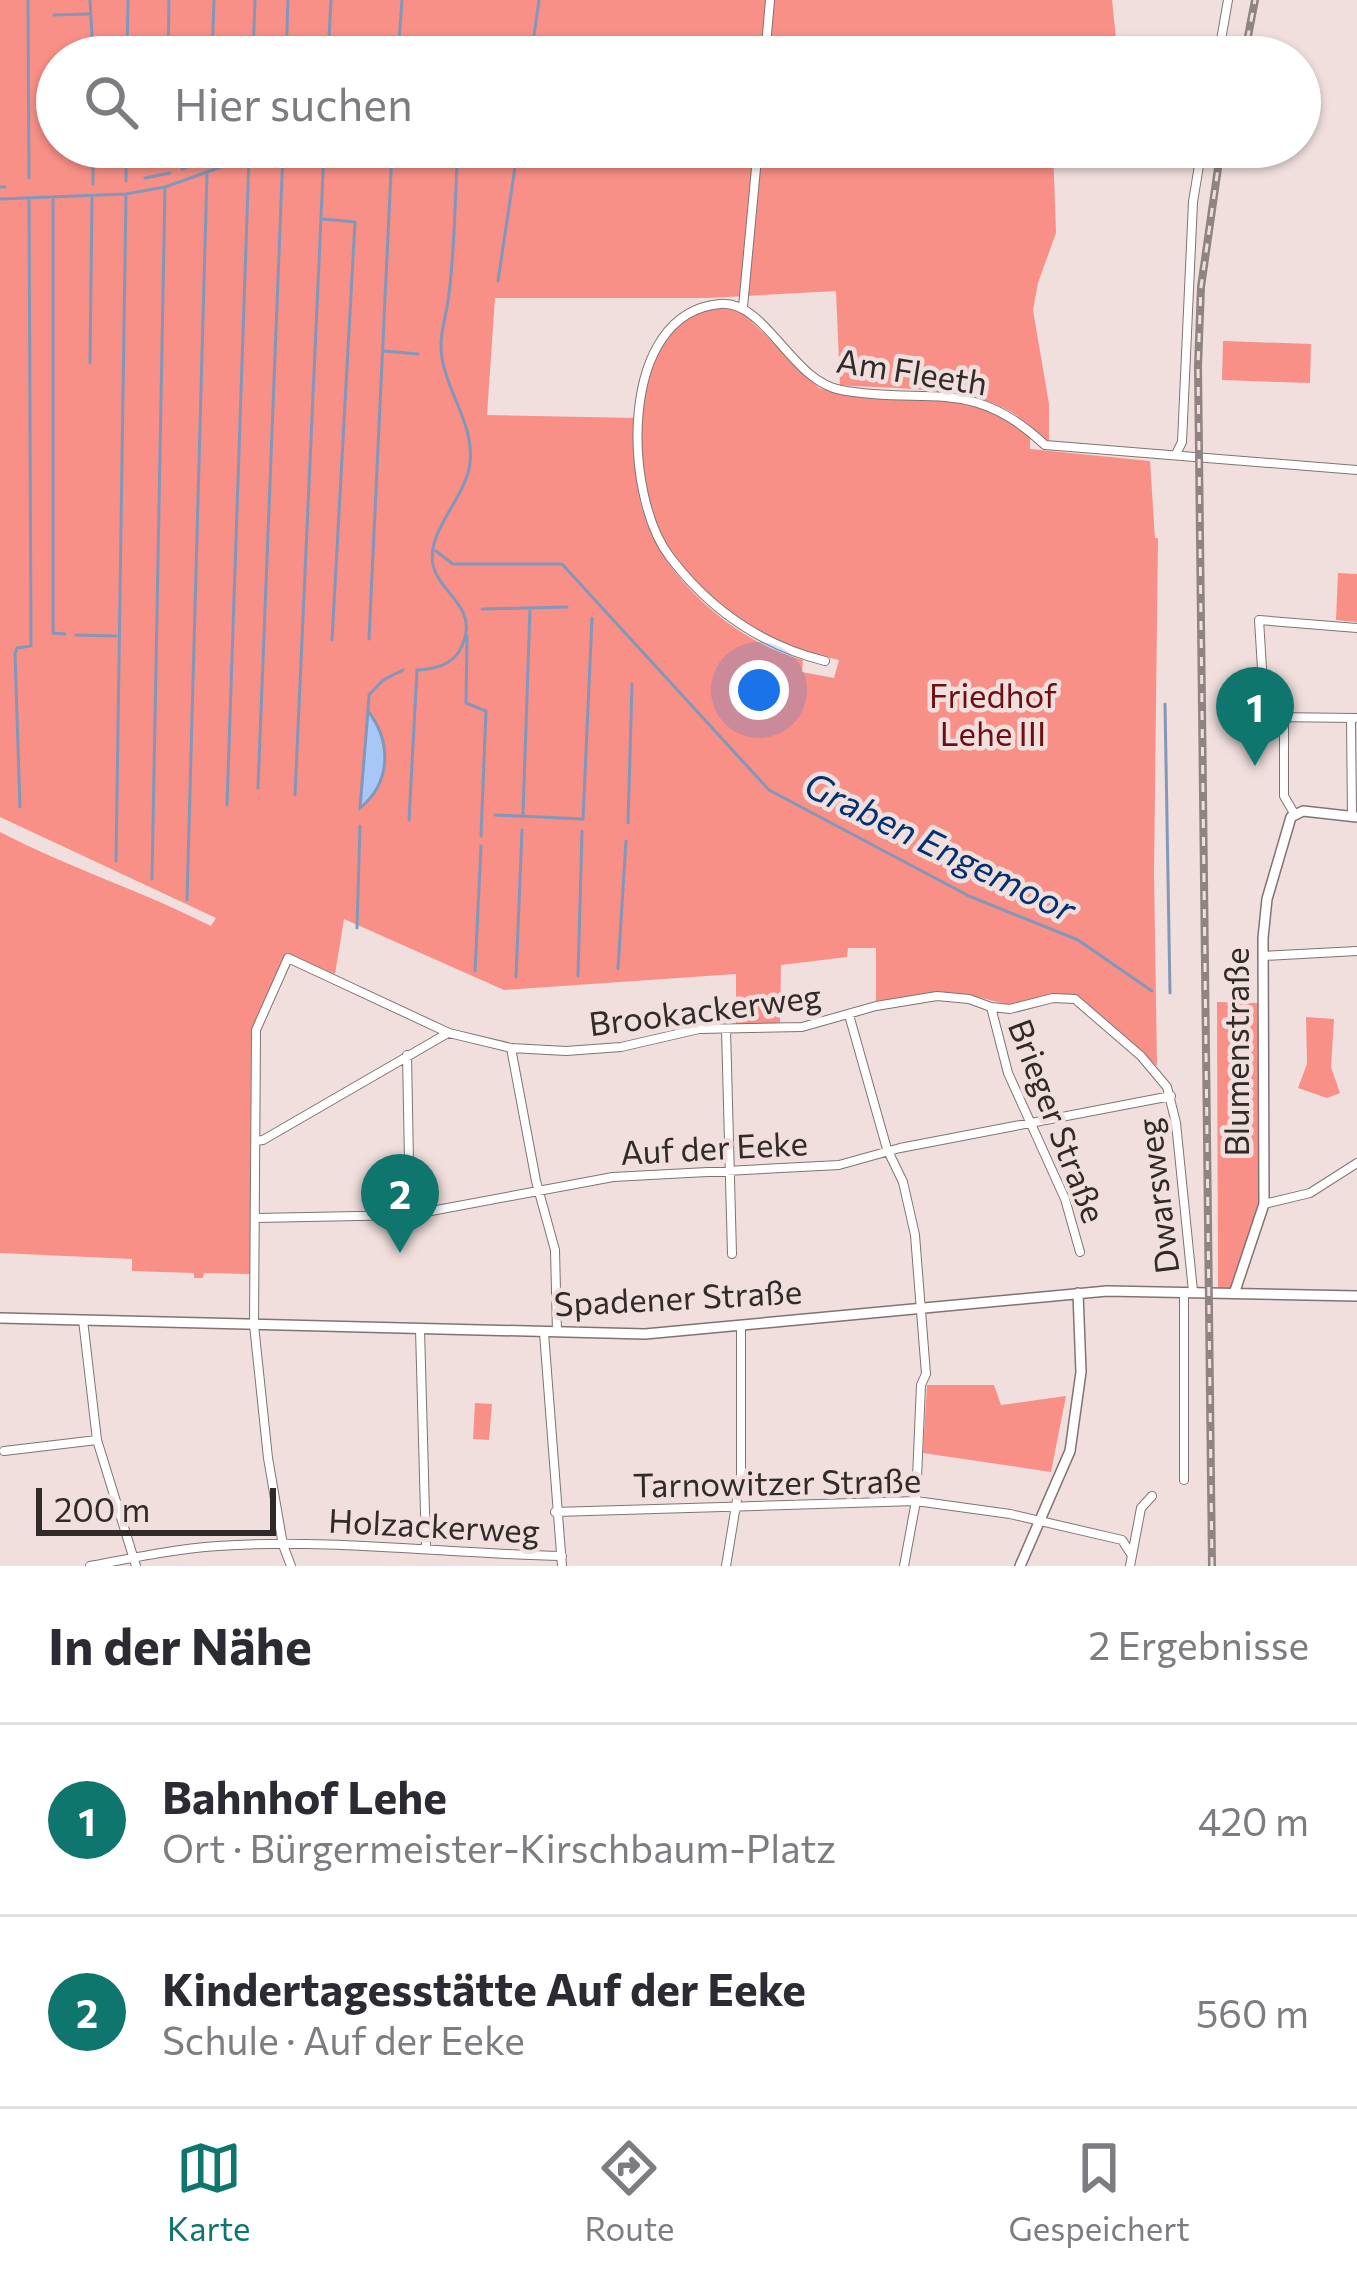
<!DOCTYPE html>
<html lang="de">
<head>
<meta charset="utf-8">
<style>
	body { margin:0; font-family:Commissioner,sans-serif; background:#f7f7f7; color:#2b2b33 }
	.scale { position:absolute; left:36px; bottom:30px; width:240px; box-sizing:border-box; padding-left:12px; border:6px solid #302a29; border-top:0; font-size:33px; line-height:42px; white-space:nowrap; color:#302a29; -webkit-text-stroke:9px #f0dfdd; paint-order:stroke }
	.you { position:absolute; left:759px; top:690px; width:42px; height:42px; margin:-30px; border:9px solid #fff; border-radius:50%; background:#1a73e8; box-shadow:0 0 0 18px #1a73e833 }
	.badge { display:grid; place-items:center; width:78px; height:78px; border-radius:50%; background:#0f766e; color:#fff; font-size:39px; font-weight:700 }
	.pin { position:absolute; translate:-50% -99px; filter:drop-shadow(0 3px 6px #0008) }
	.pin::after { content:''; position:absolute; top:63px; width:42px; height:36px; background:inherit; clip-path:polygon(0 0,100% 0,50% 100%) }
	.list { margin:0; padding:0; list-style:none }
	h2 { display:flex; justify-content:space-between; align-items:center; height:156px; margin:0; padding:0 48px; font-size:51px }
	h2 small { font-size:39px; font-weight:400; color:#7c7c81 }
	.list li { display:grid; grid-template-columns:78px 1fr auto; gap:36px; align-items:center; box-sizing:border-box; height:192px; padding:0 48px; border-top:3px solid #e1e1e2 }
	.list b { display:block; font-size:45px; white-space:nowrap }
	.list p { margin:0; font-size:39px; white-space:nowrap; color:#7c7c81 }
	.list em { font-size:39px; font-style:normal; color:#7c7c81 }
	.icon { flex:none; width:66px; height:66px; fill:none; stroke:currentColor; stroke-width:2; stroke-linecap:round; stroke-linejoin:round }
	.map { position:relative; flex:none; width:1357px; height:1566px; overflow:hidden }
	.search { position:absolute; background:#fff; box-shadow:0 3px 9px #0004; left:36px; right:36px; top:36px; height:132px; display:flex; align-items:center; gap:30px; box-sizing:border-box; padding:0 42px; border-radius:66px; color:#7c7c81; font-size:45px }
	.sheet { height:540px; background:#fff }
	nav { display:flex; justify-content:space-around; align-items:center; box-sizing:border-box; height:168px; border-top:3px solid #e1e1e2; background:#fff; font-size:33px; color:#7c7c81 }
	nav a { display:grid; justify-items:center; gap:6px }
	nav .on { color:#0f766e }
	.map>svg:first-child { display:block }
	.green { fill:#f89087 }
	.water { fill:#a7c7f7; stroke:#8398b9; stroke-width:3 }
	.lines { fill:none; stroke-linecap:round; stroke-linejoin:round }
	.stream { stroke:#8398b9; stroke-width:3 }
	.minor-casing { stroke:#827372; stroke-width:10 }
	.tertiary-casing { stroke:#827372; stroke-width:12 }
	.minor { stroke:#fff; stroke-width:8 }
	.tertiary { stroke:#fff; stroke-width:9 }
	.rail-casing { stroke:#8f8482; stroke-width:8 }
	.rail { stroke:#f0dfdd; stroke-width:3; stroke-dasharray:9; stroke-linecap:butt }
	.labels { text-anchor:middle; stroke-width:9; stroke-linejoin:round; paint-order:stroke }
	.street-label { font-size:33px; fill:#302a29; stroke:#f0dfdd }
	.park-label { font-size:33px; fill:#6c0e12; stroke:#f0dfdd }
	.water-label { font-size:36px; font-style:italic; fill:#003174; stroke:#f0dfdd }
</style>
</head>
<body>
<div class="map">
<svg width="1357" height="1566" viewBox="0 0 1357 1566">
	<rect width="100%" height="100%" fill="#f0dfdd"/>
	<path class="green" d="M0 0H1112L1118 57H57V147H1053L1056 233 1038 283 1033 310 1049 404V442C1037 432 1025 420 1011 412 968 386 889 389 840 385L836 291 709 298H495L487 415 637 418C635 450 634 481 643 512 664 580 736 642 803 660L802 672 834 678 839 660C804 652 766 642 736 620 707 599 662 548 651 514 629 449 638 284 742 312L819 388 844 395 937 398 982 406 1001 413 1030 437V449L1150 461 1155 538H1158L1154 874 1157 1066 1086 1004 1064 994 1010 1005 969 995 937 992 876 1001V948H848L847 957 781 965 780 1023 736 1026V974L504 990 344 919 335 974 286 954 251 1031 250 1274 204 1273 203 1278H194V1273L132 1271V1259L0 1253V832C69 868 142 891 211 926L216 918 0 817Z
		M1223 341 1311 344 1310 383 1222 380Z
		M1338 573 1357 574V622L1336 620Z
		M1217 1002 1258 1003 1262 1203 1233 1291H1218Z
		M1306 1017 1334 1019 1331 1067 1340 1093 1327 1098 1298 1088 1307 1064Z
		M927 1385H994L1001 1405 1066 1396 1051 1472 923 1453Z
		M475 1403 492 1404 489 1440 473 1439Z"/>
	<path class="water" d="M368 711C392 742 391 783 360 808Z"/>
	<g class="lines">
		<path class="stream" d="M28 0 29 178
			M90 0 93 57
			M539 0 531 57H553
			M54 15 88 14
			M127 57 128 0
			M168 57 169 0
			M212 57 214 0
			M253 57 255 0
			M286 57 288 0
			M328 57 331 0
			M398 57 402 0
			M126 147V181
			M209 147 208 158 219 155
			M228 152 246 147
			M166 165V147
			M182 169 208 158
			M145 178 170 173
			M93 184V147
			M0 187H5
			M0 199 126 194 165 187 249 157 283 152 444 148
			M53 200V633L65 634
			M323 219 355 222 332 640
			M498 281 518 147
			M384 351 418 354
			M90 363 92 198
			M436 551 453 564H562L769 790 969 896 1078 940 1152 991
			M482 609 567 607
			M76 635 116 636
			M467 636 466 703 486 711 481 836
			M369 639 392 150
			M1165 704 1170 993
			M368 710 369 695 383 680 403 670
			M258 788 283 152
			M295 795 324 151
			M227 805 249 157
			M20 807 15 654 17 648 31 646 29 199
			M523 814 530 608
			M495 815 583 819 592 618
			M409 820 417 670C441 669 459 662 465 637 474 605 439 592 433 565 426 531 466 498 470 463 474 424 448 395 442 358 438 336 447 315 449 294 455 245 455 196 458 147
			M628 823 632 684
			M116 861 126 194
			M152 879 165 187
			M187 900 207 172
			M357 928 360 826
			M618 969 626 841
			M475 971 481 846
			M578 976 582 831
			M516 977 522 830"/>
		<g class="minor-casing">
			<path id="minor" d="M765 57 770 0
				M1218 57 1228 0
				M743 307 758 147
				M1176 454 1182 442 1193 202 1202 147
				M1357 628 1259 620 1265 717 1357 718
				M825 661C761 645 710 610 670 557 623 496 617 313 720 304 766 300 791 381 841 390 927 406 971 375 1045 445L1357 470
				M1284 718V796L1295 815
				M1351 719 1352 816
				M1263 956 1357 951
				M991 1007 1008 1073 1065 1199 1080 1252
				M849 1015 887 1149 903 1182 915 1235 926 1374 921 1385 916 1501 904 1566
				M726 1029 732 1254
				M511 1048 536 1181 555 1250 557 1332
				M407 1055 410 1215
				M256 1141 263 1140 448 1033
				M1264 1204 1310 1193 1357 1163
				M256 1218 410 1215 613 1177 839 1165 900 1148 1171 1096
				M83 1320 97 1440 136 1566
				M420 1329 426 1549
				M544 1333 562 1566
				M4 1451 97 1440
				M1184 1480V1292
				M555 1512 916 1501 1010 1514 1122 1540 1131 1554
				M90 1566C132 1558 175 1549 218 1546 333 1538 448 1554 562 1556
				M291 1566 283 1545 268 1458 254 1325 256 1030 288 958 449 1033 511 1048 566 1051 621 1047 699 1029 802 1027 876 1006 937 996 969 999 991 1007 1010 1009 1053 998 1075 999 1141 1056 1167 1087 1176 1123 1193 1291
				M726 1566 741 1475V1325
				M1130 1566 1141 1508 1152 1496"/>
		</g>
		<g class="tertiary-casing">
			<path id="tertiary" d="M1235 1291 1264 1204 1263 938 1267 899 1291 817 1303 811 1357 817
				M0 1318 645 1334 1107 1291 1357 1296
				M1020 1566 1070 1451 1081 1372 1078 1293"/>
		</g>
		<use href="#minor" class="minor"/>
		<use href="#tertiary" class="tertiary"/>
		<g class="rail-casing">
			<path id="rail" d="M1244 57 1255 0
				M1212 1566 1198 366 1201 287 1221 147"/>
		</g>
		<use href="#rail" class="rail"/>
	</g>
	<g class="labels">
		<g class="street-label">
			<text transform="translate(912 372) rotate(9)" y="12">Am Fleeth</text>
			<text transform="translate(705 1010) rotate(-7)" y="12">Brookackerweg</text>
			<text transform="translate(1237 1052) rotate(-90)" y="12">Blumenstraße</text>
			<text transform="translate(1057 1121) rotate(69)" y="12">Brieger Straße</text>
			<text transform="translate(714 1148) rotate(-3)" y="12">Auf der Eeke</text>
			<text transform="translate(1158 1196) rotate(-97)" y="12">Dwarsweg</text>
			<text transform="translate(678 1298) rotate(-3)" y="12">Spadener Straße</text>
			<text transform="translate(777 1483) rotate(-1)" y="12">Tarnowitzer Straße</text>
			<text transform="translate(434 1526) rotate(3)" y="12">Holzackerweg</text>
		</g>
		<g class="park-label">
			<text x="993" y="708">Friedhof<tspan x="993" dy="38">Lehe III</tspan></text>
		</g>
		<g class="water-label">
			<text transform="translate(940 847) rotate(26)" y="13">Graben Engemoor</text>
		</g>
	</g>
</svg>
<div class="scale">200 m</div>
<div class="you"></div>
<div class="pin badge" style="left:1255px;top:766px">1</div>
<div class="pin badge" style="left:400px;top:1253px">2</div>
<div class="search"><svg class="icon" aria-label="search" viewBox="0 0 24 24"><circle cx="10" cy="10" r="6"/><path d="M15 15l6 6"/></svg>Hier suchen</div>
</div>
<section class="sheet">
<h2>In der Nähe<small>2 Ergebnisse</small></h2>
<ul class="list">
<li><span class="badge">1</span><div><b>Bahnhof Lehe</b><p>Ort · Bürgermeister-Kirschbaum-Platz</p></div><em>420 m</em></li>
<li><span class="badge">2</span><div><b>Kindertagesstätte Auf der Eeke</b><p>Schule · Auf der Eeke</p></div><em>560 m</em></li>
</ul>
</section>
<nav>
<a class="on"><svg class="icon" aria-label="map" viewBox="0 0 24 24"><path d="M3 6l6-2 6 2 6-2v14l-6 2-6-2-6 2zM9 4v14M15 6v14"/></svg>Karte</a>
<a><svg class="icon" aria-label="directions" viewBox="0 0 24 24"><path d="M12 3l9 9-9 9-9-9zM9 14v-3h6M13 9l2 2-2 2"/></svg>Route</a>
<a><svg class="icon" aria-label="saved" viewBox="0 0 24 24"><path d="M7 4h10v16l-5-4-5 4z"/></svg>Gespeichert</a>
</nav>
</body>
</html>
